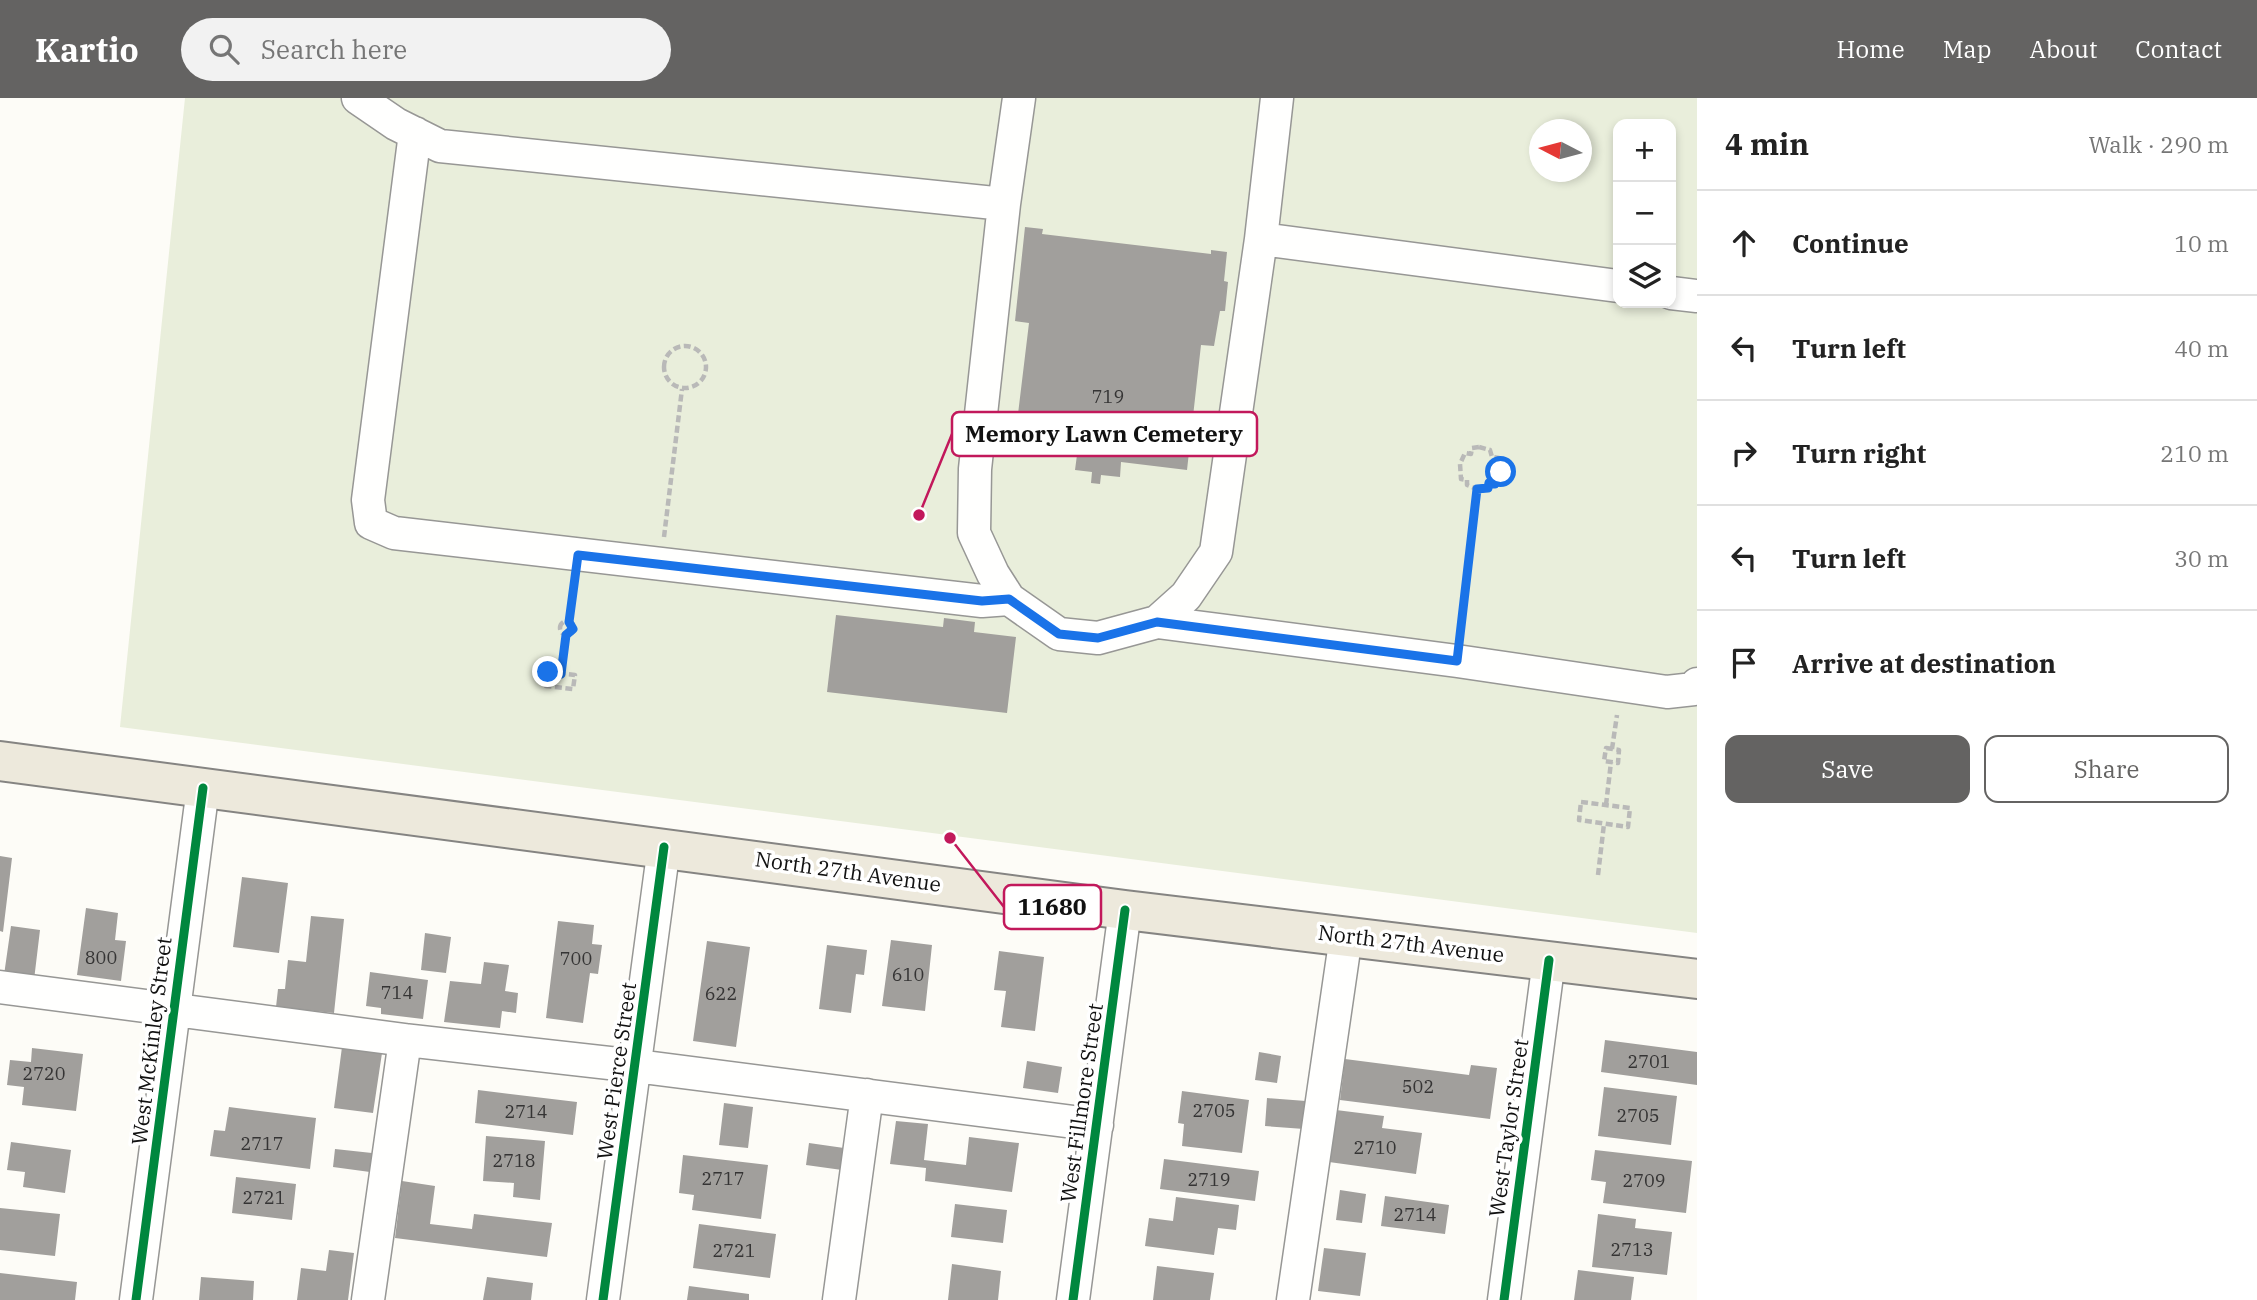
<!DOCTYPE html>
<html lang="en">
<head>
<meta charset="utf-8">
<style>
	body { margin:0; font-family:"IBM Plex Serif",serif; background:#f2f2f2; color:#222 }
	.controls { position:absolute; right:21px; top:21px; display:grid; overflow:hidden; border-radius:14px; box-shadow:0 4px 10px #0003 }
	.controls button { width:63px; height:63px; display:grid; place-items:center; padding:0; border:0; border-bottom:2px solid #e0e0e0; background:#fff; color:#222; font:35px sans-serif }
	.compass { position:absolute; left:1529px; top:21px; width:63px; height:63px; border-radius:50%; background:#fff; box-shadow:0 4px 10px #0003; rotate:276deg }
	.stop { position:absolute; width:21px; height:21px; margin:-16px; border:5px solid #1a73e8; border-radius:50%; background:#fff }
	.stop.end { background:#1a73e8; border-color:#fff; box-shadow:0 2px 7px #0008 }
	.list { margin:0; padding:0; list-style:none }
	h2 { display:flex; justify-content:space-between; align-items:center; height:91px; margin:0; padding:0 28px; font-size:30px }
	h2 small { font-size:23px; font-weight:400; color:#767676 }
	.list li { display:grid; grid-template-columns:46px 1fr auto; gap:21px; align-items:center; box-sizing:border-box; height:105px; padding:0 28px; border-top:2px solid #e0e0e0 }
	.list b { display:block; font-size:26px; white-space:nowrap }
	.list em { font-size:23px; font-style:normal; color:#767676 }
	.actions { display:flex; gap:14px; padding:21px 28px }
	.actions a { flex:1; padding:16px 0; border:2px solid #646362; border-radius:14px; text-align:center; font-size:24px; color:#646362 }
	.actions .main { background:#646362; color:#fff }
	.icon { flex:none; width:38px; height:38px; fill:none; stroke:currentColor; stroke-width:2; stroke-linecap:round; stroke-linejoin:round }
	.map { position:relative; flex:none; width:1697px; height:1202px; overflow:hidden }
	header { display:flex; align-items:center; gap:42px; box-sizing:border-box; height:98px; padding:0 35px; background:#646362; color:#fff }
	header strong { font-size:33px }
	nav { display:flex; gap:38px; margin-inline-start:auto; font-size:24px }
	.search { width:490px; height:63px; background:#f2f2f2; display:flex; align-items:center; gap:18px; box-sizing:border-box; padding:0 24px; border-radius:38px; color:#767676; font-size:26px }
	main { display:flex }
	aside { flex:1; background:#fff }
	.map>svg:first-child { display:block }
	.cemetery { fill:#e9eedb; fill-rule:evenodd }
	.building { fill:#a19f9c }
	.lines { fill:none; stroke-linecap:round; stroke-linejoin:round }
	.minor-casing { stroke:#979795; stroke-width:35 }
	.major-casing { stroke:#858482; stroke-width:42 }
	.path { stroke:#b9b9b8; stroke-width:4.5; stroke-dasharray:7 3.5; stroke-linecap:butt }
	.minor { stroke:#fffffe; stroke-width:32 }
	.major { stroke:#ede9dc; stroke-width:38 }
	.cycleway-casing { stroke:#fff; stroke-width:13 }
	.cycleway { stroke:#00873e; stroke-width:9 }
	.route { stroke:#1a73e8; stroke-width:9 }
	.labels { text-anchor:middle; stroke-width:7; stroke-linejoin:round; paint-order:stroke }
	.number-label { font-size:18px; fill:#353434 }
	.street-label { font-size:21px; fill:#111; stroke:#fff }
	.leader { fill:none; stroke:#c2185b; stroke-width:2.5 }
	.callout-dot { fill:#c2185b; stroke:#fff; stroke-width:2.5 }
	.callout { fill:#fff; stroke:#c2185b; stroke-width:2.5 }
	.callout-label { font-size:23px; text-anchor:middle; font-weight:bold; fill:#111 }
</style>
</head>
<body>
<header>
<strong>Kartio</strong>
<div class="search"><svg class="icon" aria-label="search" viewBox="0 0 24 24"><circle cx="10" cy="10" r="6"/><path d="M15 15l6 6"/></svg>Search here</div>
<nav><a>Home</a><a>Map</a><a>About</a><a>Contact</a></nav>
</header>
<main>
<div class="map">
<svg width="1697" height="1202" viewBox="0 0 1697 1202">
	<rect width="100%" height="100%" fill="#fdfcf7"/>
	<path class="cemetery" d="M185 0H1697V835L120 629ZM1618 26H1671V205H1618ZM1540 32H1582V74H1540Z"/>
	<path class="building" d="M1025 129 1043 131 1042 136 1211 156V152L1227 154 1224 183 1228 184 1225 213H1220L1214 248 1201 247 1187 372 1121 364 1120 379 1101 377 1100 386 1091 385 1092 374 1075 372 1077 357 1014 349 1029 225 1015 223Z
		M836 517 943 529 944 520 975 524 974 534 1016 539 1007 615 827 594Z
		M0 758 12 760 3 834 0 833Z
		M242 779 288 785 279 855 233 849Z
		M86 810 118 815 115 842 126 843 121 883 77 877Z
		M311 818 344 821 334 915 276 909 278 891H285L288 862 306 864Z
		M558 823 594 827 592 846 602 847 598 876 590 875 583 925 546 920Z
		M11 828 40 832 34 882 4 877Z
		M425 835 451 839 446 875 421 872Z
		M891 842 932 847 925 913 882 908Z
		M707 843 750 849 736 949 693 943Z
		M827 847 867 852 864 877 856 876 851 915 819 911Z
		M999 853 1044 859 1035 933 1001 929 1006 893 994 892Z
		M484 864 509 867 505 893 518 895 516 915 502 913 500 930 444 924 450 883 481 886Z
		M370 874 428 882 423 921 381 916V910L366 908Z
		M1605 942 1697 954V987L1601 974Z
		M342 949 382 955 373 1015 334 1010Z
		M32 950 83 956 76 1013 22 1007 24 989 7 987 10 962 31 964Z
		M1259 954 1281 958 1277 985 1255 982Z
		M1345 961 1469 977 1471 967 1497 970 1490 1021 1340 1002Z
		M1027 963 1062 969 1058 995 1023 990Z
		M1604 989 1677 998 1671 1047 1598 1038Z
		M478 992 577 1004 573 1037 475 1025Z
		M1182 993 1249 1002 1242 1055 1182 1048 1184 1026 1178 1025Z
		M1267 1000 1306 1003 1304 1031 1265 1028Z
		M724 1005 753 1009 748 1050 719 1047Z
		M229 1009 316 1020 310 1071 210 1058 214 1032 225 1033Z
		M1336 1012 1384 1018 1382 1030 1422 1035 1416 1076 1329 1064Z
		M896 1023 928 1026 924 1062 966 1067 969 1039 1019 1045 1012 1094 925 1083 926 1070 890 1066Z
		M486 1038 545 1043 540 1102 513 1099 514 1085 483 1083Z
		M11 1044 71 1052 65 1095 23 1089 25 1074 7 1072Z
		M809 1045 844 1050 842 1072 806 1067Z
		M335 1051 372 1055 370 1074 333 1069Z
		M1595 1052 1692 1063 1686 1115 1603 1105 1606 1084 1591 1082Z
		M683 1057 768 1067 761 1121 692 1112 694 1097 679 1095Z
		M1164 1061 1259 1073 1255 1103 1160 1091Z
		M236 1079 296 1086 292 1122 232 1115Z
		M402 1083 435 1088 430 1126 472 1131 474 1116 552 1125 547 1159 395 1140Z
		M1340 1092 1366 1096 1362 1125 1336 1122Z
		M1385 1098 1449 1107 1445 1136 1381 1128Z
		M1176 1099 1239 1107 1236 1132 1218 1130 1214 1157 1145 1148 1149 1120 1173 1123Z
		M955 1106 1007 1112 1003 1145 951 1139Z
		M0 1110 60 1116 55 1158 0 1152Z
		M1598 1116 1636 1121 1635 1130 1672 1134 1667 1177 1592 1169Z
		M699 1126 776 1136 770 1180 693 1170Z
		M1324 1150 1366 1155 1360 1198 1318 1193Z
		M329 1152 354 1155 348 1202H297L301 1170 326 1173Z
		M952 1166 1001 1173 998 1202H948Z
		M1157 1168 1214 1175 1210 1202H1153Z
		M1578 1172 1634 1179 1631 1202H1574Z
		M0 1175 77 1184 75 1202H0Z
		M201 1179 254 1183 253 1202H199Z
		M487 1179 533 1185 531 1202H483Z
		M689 1188 749 1196V1202H687Z"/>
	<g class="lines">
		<g class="minor-casing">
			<path id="minor" d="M358 0 396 26 440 48 1004 106
				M1019 0 1004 106 975 371 974 435 993 476 1009 501 1059 536 1098 540 1157 524 1186 498 1216 454 1261 141 1277 0
				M415 35 368 402 371 425 394 435 982 503 1009 501
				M1261 141 1618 188
				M1671 195 1697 198
				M1157 524 1457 563 1667 594 1694 591 1697 586
				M0 889 405 942 636 968 1097 1027
				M136 1202 203 690
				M368 1202 405 942
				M603 1202 664 749
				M839 1202 867 997
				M1073 1202 1125 812
				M1293 1202 1346 838
				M1504 1202 1549 862"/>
		</g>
		<g class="major-casing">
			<path id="major" d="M0 663 1125 812 1697 881"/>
		</g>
		<path class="path" d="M664 269a21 21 0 1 1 42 0a21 21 0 1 1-42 0Z
			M1479 349 1490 352 1492 359 1499 360C1502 370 1501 377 1495 386L1489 385 1488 390 1477 391 1467 387V382L1461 381 1460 366 1465 355 1471 356 1472 350Z
			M664 439 682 291
			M560 530a7 7 0 1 1 14 0a7 7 0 1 1-14 0Z
			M569 524 574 483
			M1461 534 1477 391
			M548 574 575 577 573 591 546 588Z
			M561 576 566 537
			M1606 650 1619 652 1618 665 1604 663Z
			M1612 651 1617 617
			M1581 704 1630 710 1628 729 1579 722Z
			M1606 707 1611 664
			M1598 777 1604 726"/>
		<use href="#minor" class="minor"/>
		<use href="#major" class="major"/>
		<g class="cycleway-casing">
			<path id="cycleway" d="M136 1202 203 690
				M603 1202 664 749
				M1073 1202 1125 812
				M1504 1202 1549 862"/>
		</g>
		<use href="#cycleway" class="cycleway"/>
	</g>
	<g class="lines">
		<path class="route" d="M548 574 561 576 566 537 573 531 569 524 578 457 982 503 1009 501 1059 536 1098 540 1157 524 1457 563 1477 391 1488 390 1489 385 1495 386 1501 374"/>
	</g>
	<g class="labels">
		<g class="number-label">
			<text x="1108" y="305">719</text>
			<text x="101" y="866">800</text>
			<text x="576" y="867">700</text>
			<text x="908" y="883">610</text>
			<text x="397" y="901">714</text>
			<text x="721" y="902">622</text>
			<text x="1649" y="970">2701</text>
			<text x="44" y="982">2720</text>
			<text x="1418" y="995">502</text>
			<text x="1214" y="1019">2705</text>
			<text x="526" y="1020">2714</text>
			<text x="1638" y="1024">2705</text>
			<text x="262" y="1052">2717</text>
			<text x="1375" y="1056">2710</text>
			<text x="514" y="1069">2718</text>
			<text x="723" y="1087">2717</text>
			<text x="1209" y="1088">2719</text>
			<text x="1644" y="1089">2709</text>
			<text x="264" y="1106">2721</text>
			<text x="1415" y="1123">2714</text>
			<text x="1632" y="1158">2713</text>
			<text x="734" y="1159">2721</text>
		</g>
		<g class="street-label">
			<text transform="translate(848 774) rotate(8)" y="7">North 27th Avenue</text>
			<text transform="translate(1411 846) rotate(7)" y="7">North 27th Avenue</text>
			<text transform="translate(152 943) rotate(-83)" y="7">West McKinley Street</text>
			<text transform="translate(617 973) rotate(-82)" y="7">West Pierce Street</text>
			<text transform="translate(1082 1005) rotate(-82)" y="7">West Fillmore Street</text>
			<text transform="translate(1509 1030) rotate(-82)" y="7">West Taylor Street</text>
		</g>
	</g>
	<path class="leader" d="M919 417L952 336M950 740L1004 809"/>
	<g class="callout-dot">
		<circle cx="919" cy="417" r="7"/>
		<circle cx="950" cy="740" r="7"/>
	</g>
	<g class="callout">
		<rect x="952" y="314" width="305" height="44" rx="7"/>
		<rect x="1004" y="787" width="97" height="44" rx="7"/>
	</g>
	<g class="callout-label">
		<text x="1104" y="344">Memory Lawn Cemetery</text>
		<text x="1052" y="817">11680</text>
	</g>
</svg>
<div class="controls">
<button>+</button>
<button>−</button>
<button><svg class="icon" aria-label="layers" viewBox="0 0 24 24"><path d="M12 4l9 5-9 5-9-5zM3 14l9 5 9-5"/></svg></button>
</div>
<svg class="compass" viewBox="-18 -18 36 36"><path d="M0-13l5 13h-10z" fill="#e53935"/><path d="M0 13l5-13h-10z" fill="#767676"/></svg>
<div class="stop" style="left:1501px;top:374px"></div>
<div class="stop end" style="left:548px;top:574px"></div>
</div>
<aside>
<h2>4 min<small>Walk · 290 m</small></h2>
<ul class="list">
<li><svg class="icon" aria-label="ahead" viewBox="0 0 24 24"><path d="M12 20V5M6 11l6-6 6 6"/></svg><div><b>Continue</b></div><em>10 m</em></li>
<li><svg class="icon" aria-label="left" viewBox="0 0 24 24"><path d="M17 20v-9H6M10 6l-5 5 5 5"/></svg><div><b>Turn left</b></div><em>40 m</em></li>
<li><svg class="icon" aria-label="right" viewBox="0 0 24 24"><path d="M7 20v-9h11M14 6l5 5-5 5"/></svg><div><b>Turn right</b></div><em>210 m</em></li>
<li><svg class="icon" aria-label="left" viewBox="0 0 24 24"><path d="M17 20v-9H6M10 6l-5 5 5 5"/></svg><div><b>Turn left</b></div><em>30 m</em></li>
<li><svg class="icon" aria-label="arrive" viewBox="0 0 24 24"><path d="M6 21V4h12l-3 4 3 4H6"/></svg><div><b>Arrive at destination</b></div></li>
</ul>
<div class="actions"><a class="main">Save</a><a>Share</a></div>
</aside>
</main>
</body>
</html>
